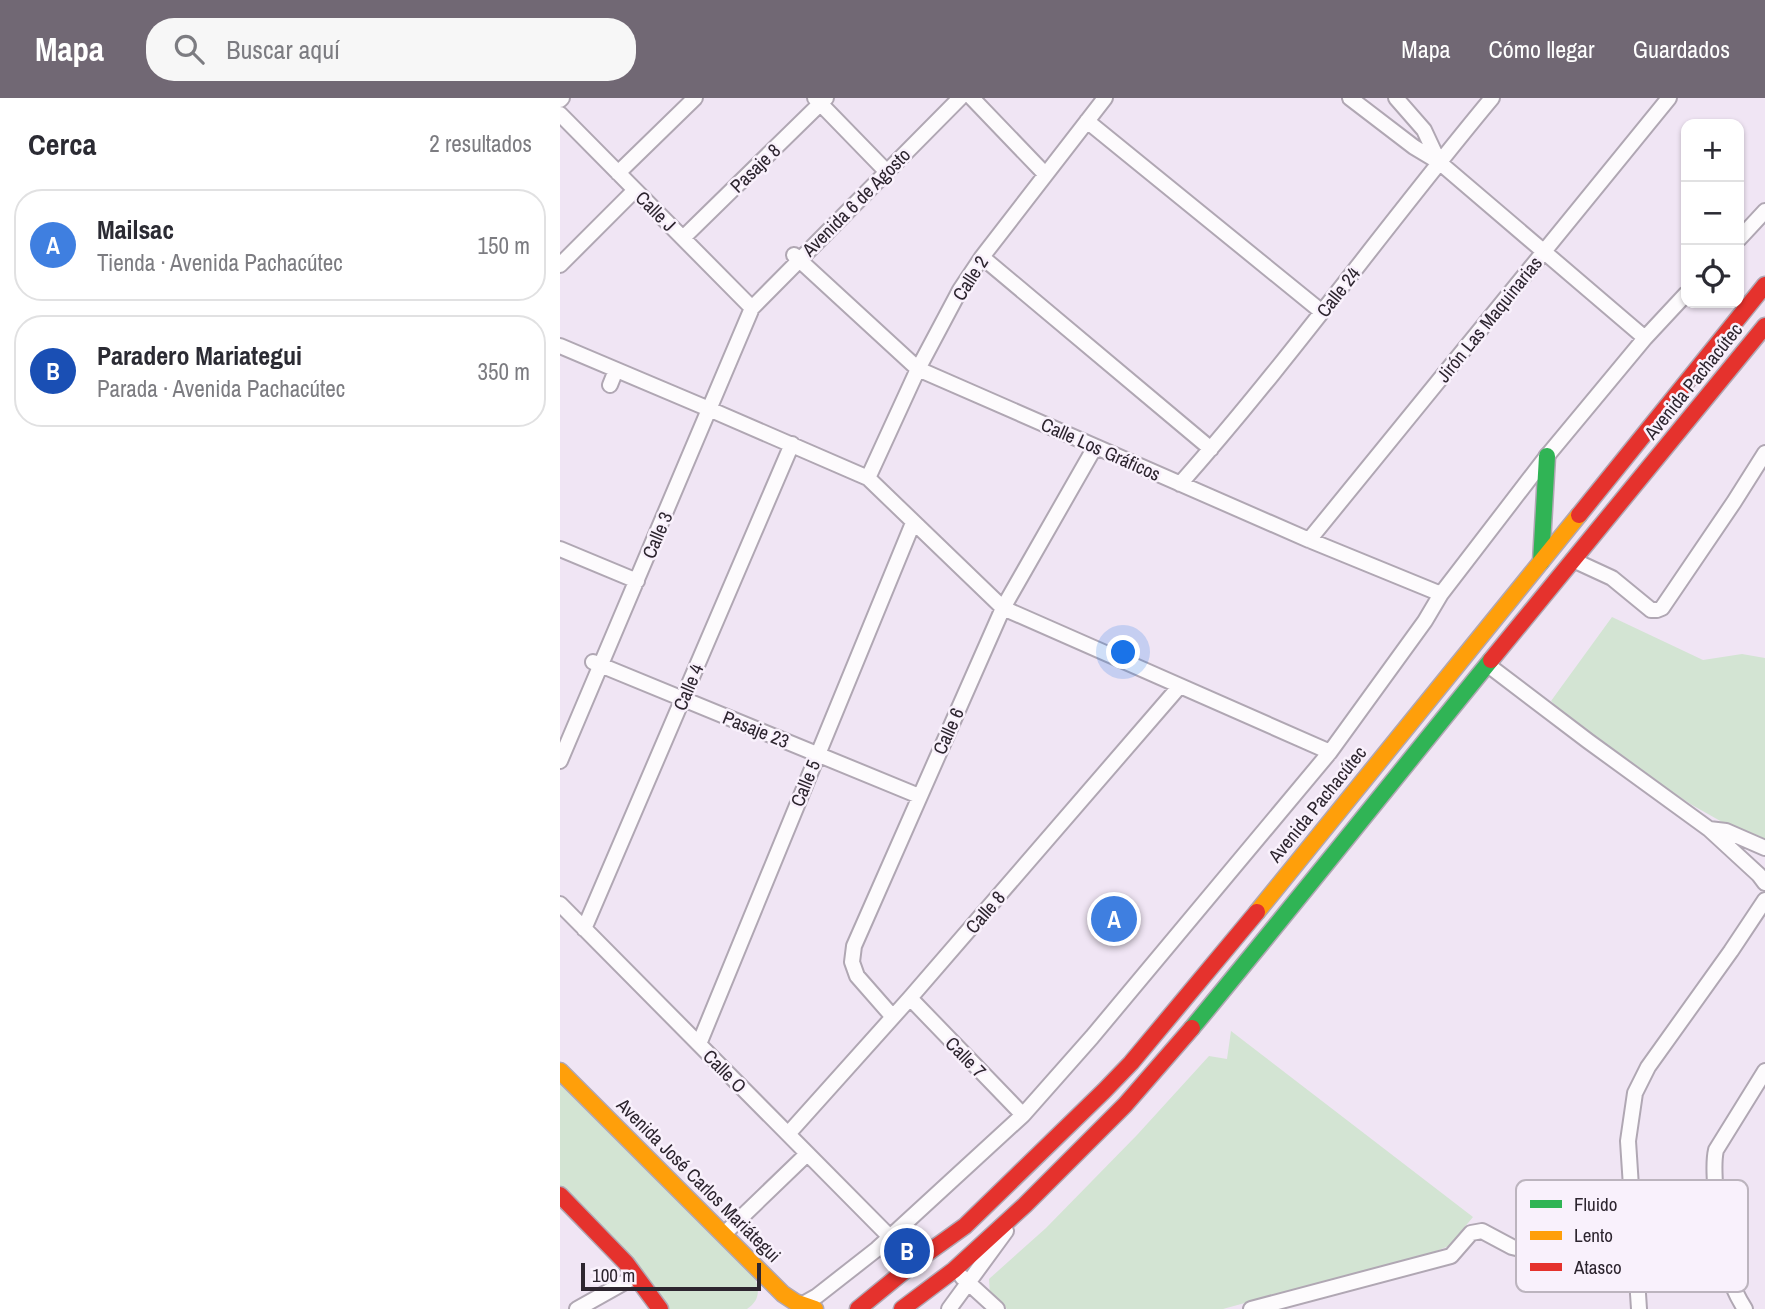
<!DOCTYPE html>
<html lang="es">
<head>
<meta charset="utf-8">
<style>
	body { margin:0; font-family:"Archivo Narrow",sans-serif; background:#f7f7f7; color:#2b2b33 }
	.controls { position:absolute; right:21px; top:21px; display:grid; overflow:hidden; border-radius:14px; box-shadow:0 2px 5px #0004 }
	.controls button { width:63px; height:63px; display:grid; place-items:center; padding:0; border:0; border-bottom:2px solid #e1e1e2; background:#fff; color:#2b2b33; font:35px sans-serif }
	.scale { position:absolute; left:21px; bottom:18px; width:180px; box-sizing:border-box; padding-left:7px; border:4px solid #2d252f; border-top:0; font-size:19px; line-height:24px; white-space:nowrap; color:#2d252f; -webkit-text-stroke:5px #f9f1fc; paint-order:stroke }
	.you { position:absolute; left:564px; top:555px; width:24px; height:24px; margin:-18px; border:5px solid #fff; border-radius:50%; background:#1a73e8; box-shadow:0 0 0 10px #1a73e833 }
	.badge { display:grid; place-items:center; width:46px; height:46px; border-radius:50%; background:#716874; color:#fff; font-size:23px; font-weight:700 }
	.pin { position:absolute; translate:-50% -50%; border:4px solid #fff; box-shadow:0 2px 7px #0006 }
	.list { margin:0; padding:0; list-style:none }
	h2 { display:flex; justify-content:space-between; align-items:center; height:91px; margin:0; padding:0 28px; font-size:30px }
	h2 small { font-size:23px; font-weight:400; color:#7c7c81 }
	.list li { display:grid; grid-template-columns:46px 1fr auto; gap:21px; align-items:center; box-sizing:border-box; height:112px; margin:0 14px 14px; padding:0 14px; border:2px solid #e1e1e2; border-radius:28px }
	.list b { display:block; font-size:26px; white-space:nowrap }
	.list p { margin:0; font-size:23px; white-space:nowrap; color:#7c7c81 }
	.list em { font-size:23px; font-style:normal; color:#7c7c81 }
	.icon { flex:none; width:38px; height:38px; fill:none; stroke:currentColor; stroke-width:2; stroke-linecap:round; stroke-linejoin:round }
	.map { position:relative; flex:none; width:1205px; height:1211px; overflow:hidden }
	header { display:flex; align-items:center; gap:42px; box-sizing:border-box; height:98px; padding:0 35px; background:#716874; color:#fff }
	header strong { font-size:33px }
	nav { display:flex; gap:38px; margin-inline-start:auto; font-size:24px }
	.search { width:490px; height:63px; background:#f7f7f7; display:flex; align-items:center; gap:18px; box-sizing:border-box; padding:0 24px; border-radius:28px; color:#7c7c81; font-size:26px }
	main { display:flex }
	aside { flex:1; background:#fff }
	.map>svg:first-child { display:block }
	.green { fill:#d3e4d3 }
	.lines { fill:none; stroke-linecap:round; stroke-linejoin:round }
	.street-casing { stroke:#b0a7b3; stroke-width:18 }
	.fast-casing { stroke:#b0a7b3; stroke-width:19 }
	.slow-casing { stroke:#b0a7b3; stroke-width:19 }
	.jam-casing { stroke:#b0a7b3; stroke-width:19 }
	.street { stroke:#fdfbfd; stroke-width:14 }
	.fast { stroke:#30b455; stroke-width:16 }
	.slow { stroke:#ff9f0a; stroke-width:16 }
	.jam { stroke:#e5322d; stroke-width:16 }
	.labels { text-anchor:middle; stroke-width:5; stroke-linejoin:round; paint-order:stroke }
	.street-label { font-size:19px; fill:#2d252f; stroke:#f9f1fc }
	.key { fill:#f9f1fc; stroke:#bcb4be; stroke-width:2 }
	.key-label { font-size:19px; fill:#2d252f }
</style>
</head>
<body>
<header>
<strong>Mapa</strong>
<div class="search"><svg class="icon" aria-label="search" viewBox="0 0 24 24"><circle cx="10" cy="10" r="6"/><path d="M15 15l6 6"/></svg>Buscar aquí</div>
<nav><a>Mapa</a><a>Cómo llegar</a><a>Guardados</a></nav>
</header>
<main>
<aside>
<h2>Cerca<small>2 resultados</small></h2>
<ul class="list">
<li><span class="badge" style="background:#3f7fe0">A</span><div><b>Mailsac</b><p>Tienda · Avenida Pachacútec</p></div><em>150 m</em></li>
<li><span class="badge" style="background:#1a4fb4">B</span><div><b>Paradero Mariategui</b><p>Parada · Avenida Pachacútec</p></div><em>350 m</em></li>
</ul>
</aside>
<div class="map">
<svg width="1205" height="1211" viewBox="0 0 1205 1211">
	<rect width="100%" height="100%" fill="#f0e5f4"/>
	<path class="green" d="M1052 519 1143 562 1182 556 1205 560V741L1171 729 1132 707 1054 656 1013 625 991 603Z
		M671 933 913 1119 889 1148 843 1166 790 1180 739 1190 663 1211H447L430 1197 429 1181 486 1130 577 1037 649 958 667 961Z
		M0 983 194 1178C200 1192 200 1202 187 1211H107L77 1167 0 1087Z"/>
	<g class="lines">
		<g class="street-casing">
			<path id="street" d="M255 0 326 73
				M412 0 485 76
				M790 0 854 49 879 64 1085 240
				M836 0 864 32 879 64
				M0 2 2 0
				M0 16 192 210
				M527 23 762 214
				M58 75 135 0
				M123 140 266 0
				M1179 141 1205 113
				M234 157 358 271 749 442 881 496
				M422 159 651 351
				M0 167 75 92
				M0 248 149 311 308 380 443 510 770 654
				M50 287 56 272
				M308 380 358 271 400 192 422 159 545 0
				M620 386C730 262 826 127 932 0
				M749 442 1109 0
				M0 451 77 483
				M1013 462 1052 480 1091 512H1097L1102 510 1174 404 1205 355
				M33 564 359 698
				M928 567 1028 643 1149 731 1166 733 1205 750
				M0 663 192 210 400 0
				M1149 731 1199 777 1205 785
				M0 806 330 1139
				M24 831 232 346
				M350 900 463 1017
				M333 919 297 878 292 864 294 848 443 510 535 349
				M139 946 353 425
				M228 1036 350 900 619 589
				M164 1136 247 1056
				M402 1179 437 1211
				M241 1207 257 1198 317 1151 463 1017 532 939 770 654 865 523 881 496 987 358 1085 240 1126 196
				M17 1211 76 1178
				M389 1211 446 1133
				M691 1211 891 1158 911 1135 922 1133 952 1149 981 1156
				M1079 1211 1068 1043 1075 995 1088 969 1171 853 1205 802
				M1185 1211C1162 1176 1157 1131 1155 1090 1155 1077 1153 1065 1156 1052L1205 973"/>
		</g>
		<g class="fast-casing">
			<path id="fast" d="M981 464 987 358
				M632 930C733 808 831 685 931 562"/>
		</g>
		<g class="slow-casing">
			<path id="slow" d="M697 814 1019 417
				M0 973 223 1196 235 1204 255 1211"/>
		</g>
		<g class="jam-casing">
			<path id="jam" d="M1019 417 1205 187
				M931 562 1205 228
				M0 1097 66 1165 100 1211
				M298 1211 359 1161 405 1128 544 993 571 965 697 814
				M342 1211 394 1172 465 1107 565 1007 632 930"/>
		</g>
		<use href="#street" class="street"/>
		<use href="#fast" class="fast"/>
		<use href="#slow" class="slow"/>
		<use href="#jam" class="jam"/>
	</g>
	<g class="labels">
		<g class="street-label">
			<text transform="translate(195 70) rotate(-44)" y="7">Pasaje 8</text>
			<text transform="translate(296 104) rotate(-45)" y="7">Avenida 6 de Agosto</text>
			<text transform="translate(96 113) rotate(45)" y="7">Calle J</text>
			<text transform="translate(410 180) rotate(-57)" y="7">Calle 2</text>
			<text transform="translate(778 194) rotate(-52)" y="7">Calle 24</text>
			<text transform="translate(929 221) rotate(-51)" y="7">Jirón Las Maquinarias</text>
			<text transform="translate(1133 283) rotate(-51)" y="7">Avenida Pachacútec</text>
			<text transform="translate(541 351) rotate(24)" y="7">Calle Los Gráficos</text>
			<text transform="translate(97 437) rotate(-67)" y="7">Calle 3</text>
			<text transform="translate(128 589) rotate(-67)" y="7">Calle 4</text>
			<text transform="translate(196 631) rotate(22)" y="7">Pasaje 23</text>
			<text transform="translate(388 633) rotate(-66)" y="7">Calle 6</text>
			<text transform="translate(245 685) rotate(-68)" y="7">Calle 5</text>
			<text transform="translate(757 706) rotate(-51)" y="7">Avenida Pachacútec</text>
			<text transform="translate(425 814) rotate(-49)" y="7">Calle 8</text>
			<text transform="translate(406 959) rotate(46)" y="7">Calle 7</text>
			<text transform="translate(165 973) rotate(45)" y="7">Calle O</text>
			<text transform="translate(139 1082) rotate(45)" y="7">Avenida José Carlos Mariátegui</text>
		</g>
	</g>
	<rect x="956" y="1082" width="232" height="112" rx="10" class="key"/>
	<rect x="970" y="1102" width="32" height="8" fill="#30b455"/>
	<rect x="970" y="1133" width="32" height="9" fill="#ff9f0a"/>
	<rect x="970" y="1165" width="32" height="8" fill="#e5322d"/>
	<g class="key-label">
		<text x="1014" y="1113">Fluido</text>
		<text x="1014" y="1144">Lento</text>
		<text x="1014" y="1176">Atasco</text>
	</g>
</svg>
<div class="controls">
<button>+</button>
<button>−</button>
<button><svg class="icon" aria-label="locate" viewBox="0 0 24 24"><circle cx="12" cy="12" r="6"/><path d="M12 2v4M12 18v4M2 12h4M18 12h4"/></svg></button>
</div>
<div class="scale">100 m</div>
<div class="you"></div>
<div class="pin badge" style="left:554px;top:821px;background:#3f7fe0">A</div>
<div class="pin badge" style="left:347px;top:1153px;background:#1a4fb4">B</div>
</div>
</main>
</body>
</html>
